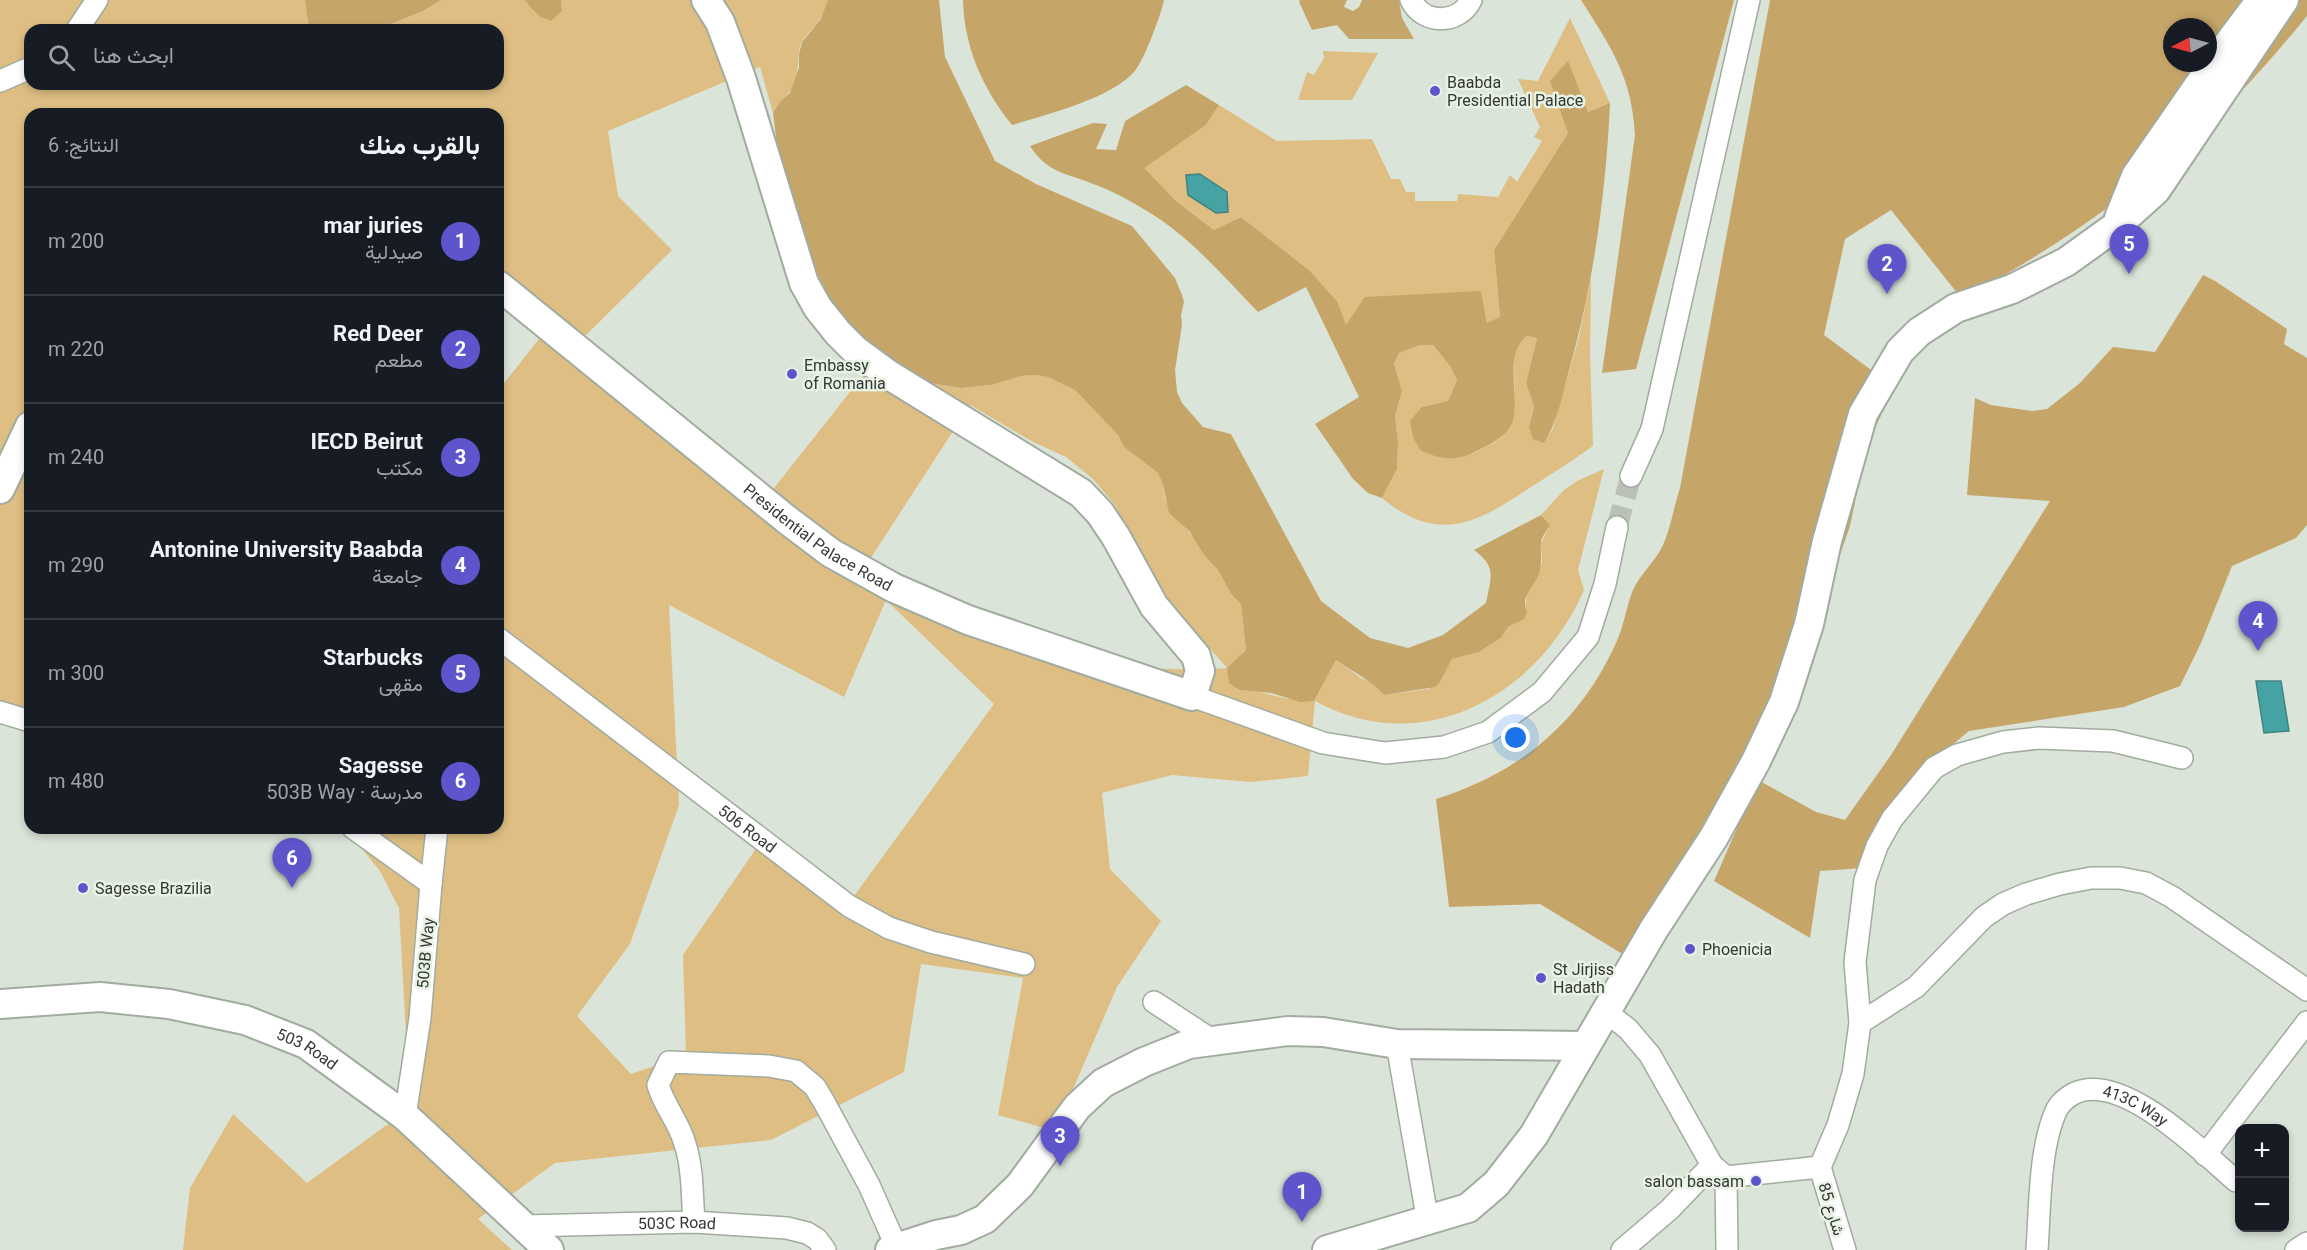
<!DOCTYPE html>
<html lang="ar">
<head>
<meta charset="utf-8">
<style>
	body { margin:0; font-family:Roboto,Vazirmatn,sans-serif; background:#20242c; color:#f1f3f6; direction:rtl }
	.controls { position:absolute; right:18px; bottom:18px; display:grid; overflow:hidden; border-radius:12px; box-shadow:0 3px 9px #0003 }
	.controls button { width:54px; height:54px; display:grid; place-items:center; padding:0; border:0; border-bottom:2px solid #363941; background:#171b24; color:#f1f3f6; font:30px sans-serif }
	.compass { position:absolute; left:2163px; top:18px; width:54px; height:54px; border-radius:50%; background:#171b24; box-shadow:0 3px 9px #0003; rotate:264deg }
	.you { position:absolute; left:1516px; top:738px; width:21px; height:21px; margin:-15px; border:4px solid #fff; border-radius:50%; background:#1a73e8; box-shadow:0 0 0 9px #1a73e833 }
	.badge { display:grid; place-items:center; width:39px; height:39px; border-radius:50%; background:#5e55cd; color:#fff; font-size:20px; font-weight:700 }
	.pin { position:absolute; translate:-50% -50px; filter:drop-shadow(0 2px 3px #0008) }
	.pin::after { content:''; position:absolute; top:32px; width:21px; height:18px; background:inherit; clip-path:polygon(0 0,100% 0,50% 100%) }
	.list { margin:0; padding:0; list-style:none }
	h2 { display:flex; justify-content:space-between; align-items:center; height:78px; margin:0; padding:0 24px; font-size:26px }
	h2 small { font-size:20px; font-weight:400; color:#9ea1a6 }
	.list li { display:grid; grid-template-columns:39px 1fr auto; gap:18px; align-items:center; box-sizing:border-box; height:108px; padding:0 24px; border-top:2px solid #363941 }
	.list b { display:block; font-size:22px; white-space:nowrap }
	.list p { margin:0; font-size:20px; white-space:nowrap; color:#9ea1a6 }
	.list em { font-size:20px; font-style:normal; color:#9ea1a6 }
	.icon { flex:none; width:33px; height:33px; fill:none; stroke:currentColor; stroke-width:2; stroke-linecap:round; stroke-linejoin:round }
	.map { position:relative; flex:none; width:2307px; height:1250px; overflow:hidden; direction:ltr }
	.search { position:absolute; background:#171b24; box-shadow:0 3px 9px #0003; left:24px; top:24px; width:480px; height:66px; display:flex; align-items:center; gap:15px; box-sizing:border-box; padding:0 21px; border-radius:18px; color:#9ea1a6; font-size:22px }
	.panel { position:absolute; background:#171b24; box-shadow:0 3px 9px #0003; left:24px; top:108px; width:480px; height:726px; border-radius:18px; direction:rtl }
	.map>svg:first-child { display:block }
	.green { fill:#debe83; fill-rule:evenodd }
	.forest { fill:#c6a569; fill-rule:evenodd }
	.water { fill:#46a3a4; stroke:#418382; stroke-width:1.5 }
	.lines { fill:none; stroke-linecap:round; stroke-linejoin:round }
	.street-tunnel { stroke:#bac2b7; stroke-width:21; stroke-dasharray:21 10; stroke-linecap:butt }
	.street-casing { stroke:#a2ab9f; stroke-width:24 }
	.secondary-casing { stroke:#a2ab9f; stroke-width:32 }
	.street { stroke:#fff; stroke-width:21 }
	.secondary { stroke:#fff; stroke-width:28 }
	.poi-dot { fill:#5e55cd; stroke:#e8f2e5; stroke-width:2 }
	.labels { text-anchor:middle; stroke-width:5; stroke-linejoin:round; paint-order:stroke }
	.poi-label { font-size:16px; fill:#343833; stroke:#e8f2e5; text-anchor:start }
	.street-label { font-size:16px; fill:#343833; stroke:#e8f2e5 }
</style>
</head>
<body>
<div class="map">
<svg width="2307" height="1250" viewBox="0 0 2307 1250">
	<rect width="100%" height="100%" fill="#dbe4d8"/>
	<path class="green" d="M0 0H83L89 4 91 0H305L309 30H30V84H498V30H376L423 11 441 0H524L528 5 562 11 561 0H828C823 22 814 25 803 40 796 50 800 70 795 82 790 95 780 102 773 113L760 67 608 131 618 196 672 250 580 341 645 384 767 497 880 354 929 383 962 388 991 385 1021 376 1035 375 1048 377 1075 390 1118 435 1124 447 1158 473 1163 485 1165 499 1180 522 1197 541 1204 555 1218 570 1231 594 1241 604 1246 650 1227 669 1240 690C1266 690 1289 703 1314 701L1336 660 1361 678 1375 684 1384 695 1428 689 1440 682 1452 659 1479 652 1501 638 1508 627 1524 618 1527 593 1542 564 1541 543 1550 525 1541 515 1564 490 1577 481 1604 469 1578 570 1584 590C1538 696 1422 760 1315 701L1308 776 1250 782 1172 775 1102 793 1110 869 1161 921 1117 987 1055 1131 998 1115 1023 978 921 964 904 1072 771 1140 555 1163 478 1219 512 1250H183L190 1188 233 1114 307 1183 410 1108 399 908 380 871 354 839 340 828H498V391L553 321 498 277V114H30V716L0 705ZM970 405 1033 442 1066 457 1093 479 1114 504 1171 604 1227 668 1194 670 1128 667 861 573ZM886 600 994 704 849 903 766 834 683 955 686 1055 631 1074 577 1016 630 944 679 805 669 605 844 697Z
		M1570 18 1610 103 1588 112 1568 133 1494 250 1500 318 1487 323 1481 291 1346 326 1337 301 1309 270 1241 217 1214 230 1176 201 1143 168 1206 125 1219 105 1277 141 1372 139 1391 179H1400L1406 192H1415V201H1457L1458 194 1498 197 1510 175 1517 182 1542 141 1534 137 1540 127 1518 79 1538 81Z
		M1323 51 1378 53 1352 100H1298L1307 72 1314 75 1324 58Z
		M1591 277 1590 355 1593 446C1572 461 1550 475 1528 489 1476 524 1437 544 1382 498L1397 469 1398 442 1395 416 1402 391 1394 364 1399 353 1420 345H1433L1450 366 1457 380 1448 401 1422 407 1421 451C1446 461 1454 462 1478 451 1485 447 1498 442 1502 436 1507 428 1513 410 1514 401 1517 379 1507 351 1527 336L1537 338 1526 383 1534 407 1529 427 1544 443 1553 428 1579 337Z"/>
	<path class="forest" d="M305 0H441L423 11 376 30H309Z
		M524 0H561L562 11 551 21 539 16Z
		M828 0H939L945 57 995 161 1036 184 1132 226 1175 278 1182 295 1184 302 1181 315 1182 325 1175 370 1177 392 1182 403 1203 427 1231 434 1321 601 1370 638 1408 648 1443 635 1486 603C1491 577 1497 567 1474 550L1541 515 1550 525C1547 531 1542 536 1541 542 1540 555 1543 564 1538 576 1533 588 1520 596 1527 612L1524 619 1508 627 1501 638 1479 652 1452 659 1440 682 1435 687 1384 695C1373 681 1351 671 1336 660L1314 701 1300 702 1271 693 1240 690 1229 683 1227 668 1246 650 1241 604 1231 594 1218 570 1204 555 1190 532 1169 513 1163 485 1158 473 1124 447 1118 435 1075 390 1048 377 1035 375 1021 376 991 385 962 388 929 383 904 367 890 362 856 338 820 289 781 176 773 113 780 102 790 93 799 68V54L802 42 821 19Z
		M963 0H1164C1161 15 1144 61 1134 72 1110 99 1045 115 1012 125 983 89 964 47 963 0Z
		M1300 0H1347L1344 7 1353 11 1359 7 1362 0H1399L1402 18 1414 39H1349L1337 25 1312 30 1299 2Z
		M1581 0H1734L1636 369 1602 373 1635 135C1632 77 1611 47 1581 0Z
		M1770 0H2307V16C2275 55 2242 93 2205 127 2132 196 2050 251 1962 299L1891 210 1845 239 1824 335 1894 387 1867 446 1850 526 1826 595 1639 964 1540 904 1449 907 1436 799C1519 773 1580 723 1616 643 1624 626 1626 607 1633 590 1640 574 1656 561 1663 545 1671 527 1674 506 1680 488ZM2172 27H2208V63H2172Z
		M1568 61 1588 112 1610 103C1606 194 1593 287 1568 374 1562 398 1557 422 1544 443L1533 439 1529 427 1534 407 1526 383 1537 338 1527 336C1503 355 1520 394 1513 420 1509 435 1491 444 1479 450 1455 462 1446 461 1421 451L1413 437 1410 421 1422 407 1448 401 1457 380 1450 366 1433 345H1420L1399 353 1394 364 1402 391 1395 416 1398 442 1397 469 1382 498 1368 493 1353 479 1315 424 1359 397 1306 287 1258 312C1227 280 1197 245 1161 220 1140 206 1119 194 1096 185 1067 173 1048 174 1030 146L1093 123 1107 124 1096 149 1116 150 1125 121 1186 85 1219 105 1206 125 1144 168 1176 201 1214 230 1241 217 1309 270 1337 301 1346 325 1365 297 1481 291 1487 323 1500 317 1494 250 1568 133 1550 81Z
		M2203 275 2215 281 2287 329 2284 344 2307 358V525L2296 538 2232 566 2201 643 2180 686 2124 707 1969 731 1909 781 1888 814 1874 826 1863 868 1820 871 1810 938 1714 881 1758 780 1816 812 1845 820 1891 755 2050 501 1967 495 1975 398 1991 405 2004 407 2032 411 2047 409 2080 383 2113 347 2155 352Z"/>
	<path class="water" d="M1200 174 1227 192 1228 212 1216 213 1188 195 1186 175Z
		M2256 681H2281L2289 731 2264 733Z"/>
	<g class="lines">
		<path class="street-tunnel" d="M1617 527 1631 476"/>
		<g class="street-casing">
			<g id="street">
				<path d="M1411 0C1423 25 1459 25 1471 0"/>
				<path d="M77 30 97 0"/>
				<path d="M0 81 30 68"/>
				<path d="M1631 476 1652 429 1749 0"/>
				<path id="s1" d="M498 638 849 906 889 928 931 942 1024 964"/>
				<path d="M1192 696 1323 743 1385 753 1444 747 1488 732 1542 692 1588 637 1605 584 1617 527"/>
				<path d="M0 712 30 721"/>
				<path d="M353 828 431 884 420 1018 405 1116"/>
				<path d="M431 884 437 828"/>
				<path d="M1154 1002 1212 1040"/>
				<path d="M1605 1011 1628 1029 1650 1055 1712 1165 1726 1177 1820 1167"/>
				<path d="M1860 1023 1855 962 1865 880 1877 846 1892 819 1934 768 1957 755 2003 742 2039 738 2113 741 2182 758"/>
				<path d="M1397 1044 1428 1222"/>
				<path d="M2205 1155 2307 1022"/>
				<path d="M1820 1167 1838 1125 1853 1074 1860 1023 1916 987 1984 917 2003 904 2026 894 2060 884 2091 878H2120L2146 883 2172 897 2307 990"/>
				<path d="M1820 1167 1845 1250"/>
				<path d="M1726 1177 1727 1250"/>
				<path d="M694 1222C692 1197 693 1168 685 1144 679 1122 664 1106 658 1085L669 1062 769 1066 796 1071 815 1087 824 1102 869 1185 897 1248"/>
				<path id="s2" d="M523 1226 694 1222 787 1228 807 1233 817 1239 825 1250"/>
				<path d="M1622 1250 1670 1209 1712 1165"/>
				<path id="s3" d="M2037 1250C2040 1209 2039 1146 2057 1109 2061 1102 2066 1098 2073 1094 2121 1069 2202 1152 2236 1181"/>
				<path d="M2296 1250 2307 1243"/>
			</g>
		</g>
		<g class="secondary-casing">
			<g id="secondary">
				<path d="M2119 218 2136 176 2219 56 2261 0"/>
				<path id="s4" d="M498 285 786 519 831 553 894 588 968 620 1192 696 1200 671 1196 656 1154 606 1116 537 1100 513 1081 493 889 375 855 350 838 333 818 308 804 283 741 78 720 22 706 0"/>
				<path d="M0 489 30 426"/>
				<path id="s5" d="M0 1004 100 997 169 1004 245 1020 306 1044 405 1116 549 1250"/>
				<path d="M890 1250 936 1235 961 1230 985 1219 1020 1185 1077 1107 1103 1083 1144 1062 1189 1044 1288 1031 1323 1032 1397 1044 1585 1046"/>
				<path d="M1327 1250 1468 1208 1496 1184 1534 1135 1654 929 1714 837 1756 761 1784 702 1809 624 1827 541 1863 414 1900 351 1919 332 1956 308 2012 289 2066 262 2116 226 2156 190 2284 0"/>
			</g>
		</g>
		<use href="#street" class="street"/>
		<use href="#secondary" class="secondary"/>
	</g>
	<g class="poi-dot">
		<circle cx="1435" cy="91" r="6"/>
		<circle cx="792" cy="374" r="6"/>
		<circle cx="83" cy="888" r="6"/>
		<circle cx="1690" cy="949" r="6"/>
		<circle cx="1541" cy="978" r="6"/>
		<circle cx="1756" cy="1181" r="6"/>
	</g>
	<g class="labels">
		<g class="poi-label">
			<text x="1447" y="88">Baabda<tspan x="1447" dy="18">Presidential Palace</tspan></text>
			<text x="804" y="371">Embassy<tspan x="804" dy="18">of Romania</tspan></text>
			<text x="95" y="894">Sagesse Brazilia</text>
			<text x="1702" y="955">Phoenicia</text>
			<text x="1553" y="975">St Jirjiss<tspan x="1553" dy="18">Hadath</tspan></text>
			<text x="1744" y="1187" text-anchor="end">salon bassam</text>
		</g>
		<g class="street-label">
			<text dy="6" stroke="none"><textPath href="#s4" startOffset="408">Presidential Palace Road</textPath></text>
			<text dy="6" stroke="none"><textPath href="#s1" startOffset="314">506 Road</textPath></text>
			<text transform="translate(425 953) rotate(-85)" y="6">503B Way</text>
			<text dy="6" stroke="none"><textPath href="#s5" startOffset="316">503 Road</textPath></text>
			<text dy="6" stroke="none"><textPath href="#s3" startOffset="232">413C Way</textPath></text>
			<text transform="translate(1832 1209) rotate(73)" y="6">شارع 85</text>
			<text dy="6" stroke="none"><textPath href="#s2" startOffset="154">503C Road</textPath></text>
		</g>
	</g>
</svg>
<div class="controls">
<button>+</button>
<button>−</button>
</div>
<svg class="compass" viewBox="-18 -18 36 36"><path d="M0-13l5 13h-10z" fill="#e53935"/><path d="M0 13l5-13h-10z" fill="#9ea1a6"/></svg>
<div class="you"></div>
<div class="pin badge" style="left:1302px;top:1222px">1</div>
<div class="pin badge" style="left:1887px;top:294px">2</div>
<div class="pin badge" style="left:1060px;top:1166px">3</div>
<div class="pin badge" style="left:2258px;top:651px">4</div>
<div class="pin badge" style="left:2129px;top:274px">5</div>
<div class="pin badge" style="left:292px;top:888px">6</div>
<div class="search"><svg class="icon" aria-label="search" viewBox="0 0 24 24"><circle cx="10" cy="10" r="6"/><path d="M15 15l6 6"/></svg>ابحث هنا</div>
<section class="panel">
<h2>بالقرب منك<small>النتائج: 6</small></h2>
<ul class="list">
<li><span class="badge">1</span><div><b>mar juries</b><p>صيدلية</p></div><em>200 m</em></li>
<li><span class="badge">2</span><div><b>Red Deer</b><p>مطعم</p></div><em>220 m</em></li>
<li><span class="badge">3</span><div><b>IECD Beirut</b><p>مكتب</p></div><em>240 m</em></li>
<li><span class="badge">4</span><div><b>Antonine University Baabda</b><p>جامعة</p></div><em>290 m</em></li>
<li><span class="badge">5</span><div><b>Starbucks</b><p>مقهى</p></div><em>300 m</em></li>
<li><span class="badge">6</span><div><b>Sagesse</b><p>مدرسة · 503B Way</p></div><em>480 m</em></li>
</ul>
</section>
</div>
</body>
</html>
